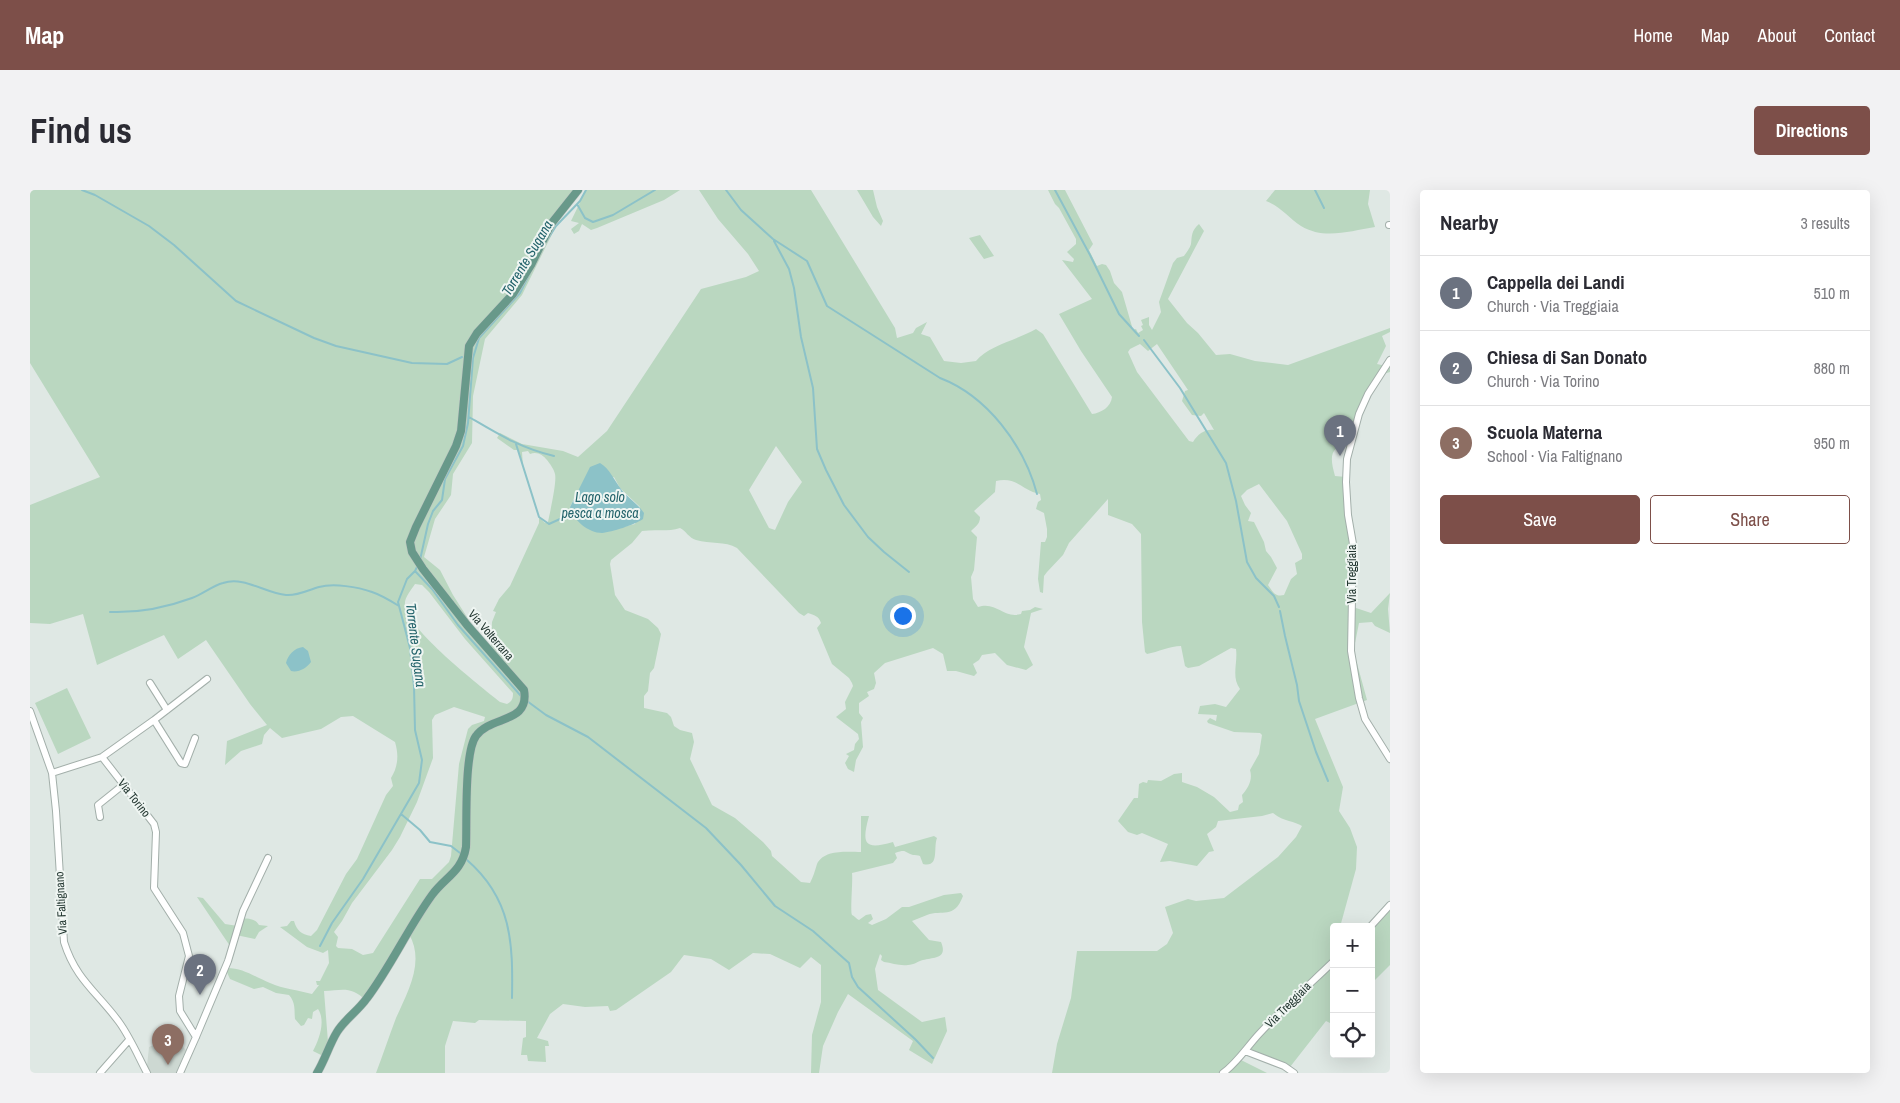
<!DOCTYPE html>
<html lang="en">
<head>
<meta charset="utf-8">
<style>
	body { margin:0; font-family:"Archivo Narrow",sans-serif; background:#f2f2f3; color:#2b2b33 }
	.controls { position:absolute; right:15px; bottom:15px; display:grid; overflow:hidden; border-radius:5px; box-shadow:0 5px 20px #0002 }
	.controls button { width:45px; height:45px; display:grid; place-items:center; padding:0; border:0; border-bottom:1px solid #e1e1e2; background:#fff; color:#2b2b33; font:25px sans-serif }
	.you { position:absolute; left:872px; top:425px; width:18px; height:18px; margin:-12px; border:4px solid #fff; border-radius:50%; background:#1a73e8; box-shadow:0 0 0 8px #1a73e833 }
	.badge { display:grid; place-items:center; width:32px; height:32px; border-radius:50%; background:#7d4f49; color:#fff; font-size:16px; font-weight:700 }
	.pin { position:absolute; translate:-50% -41px; filter:drop-shadow(0 1px 2px #0008) }
	.pin::after { content:''; position:absolute; top:26px; width:18px; height:15px; background:inherit; clip-path:polygon(0 0,100% 0,50% 100%) }
	.list { margin:0; padding:0; list-style:none }
	h2 { display:flex; justify-content:space-between; align-items:center; height:65px; margin:0; padding:0 20px; font-size:21px }
	h2 small { font-size:16px; font-weight:400; color:#7c7c81 }
	.list li { display:grid; grid-template-columns:32px 1fr auto; gap:15px; align-items:center; box-sizing:border-box; height:75px; padding:0 20px; border-top:1px solid #e1e1e2 }
	.list b { display:block; font-size:19px; white-space:nowrap }
	.list p { margin:0; font-size:16px; white-space:nowrap; color:#7c7c81 }
	.list em { font-size:16px; font-style:normal; color:#7c7c81 }
	.actions { display:flex; gap:10px; padding:15px 20px }
	.actions a { flex:1; padding:11px 0; border:1px solid #7d4f49; border-radius:5px; text-align:center; font-size:18px; color:#7d4f49 }
	.actions .main { background:#7d4f49; color:#fff }
	.icon { flex:none; width:28px; height:28px; fill:none; stroke:currentColor; stroke-width:2; stroke-linecap:round; stroke-linejoin:round }
	.map { position:relative; flex:none; width:1360px; height:883px; overflow:hidden; border-radius:5px }
	header { display:flex; align-items:center; gap:30px; box-sizing:border-box; height:70px; padding:0 25px; background:#7d4f49; color:#fff }
	header strong { font-size:24px }
	nav { display:flex; gap:28px; margin-inline-start:auto; font-size:18px }
	.intro { display:flex; align-items:center; justify-content:space-between; box-sizing:border-box; height:120px; padding:0 30px }
	h1 { margin:0; font-size:35px }
	.button { padding:12px 22px; border-radius:5px; background:#7d4f49; color:#fff; font-size:18px; font-weight:700 }
	main { display:flex; gap:30px; padding:0 30px }
	aside { flex:1; background:#fff; border-radius:5px; box-shadow:0 5px 20px #0002 }
	.map>svg:first-child { display:block }
	.built { fill:#cdd8d2 }
	.green { fill:#bad7c0; fill-rule:evenodd }
	.water { fill:#8cc2c8 }
	.lines { fill:none; stroke-linecap:round; stroke-linejoin:round }
	.stream { stroke:#8cc2c8; stroke-width:2 }
	.minor-casing { stroke:#a3afaa; stroke-width:8 }
	.major-casing { stroke:#bdc3c1; stroke-width:9 }
	.minor { stroke:#fff; stroke-width:6 }
	.major { stroke:#68998a; stroke-width:8 }
	.labels { text-anchor:middle; stroke-width:4; stroke-linejoin:round; paint-order:stroke }
	.street-label { font-size:12px; fill:#223630; stroke:#eff5f2 }
	.water-label { font-size:14px; font-style:italic; fill:#23636b; stroke:#eff5f2 }
</style>
</head>
<body>
<header>
<strong>Map</strong>
<nav><a>Home</a><a>Map</a><a>About</a><a>Contact</a></nav>
</header>
<div class="intro"><h1>Find us</h1><a class="button">Directions</a></div>
<main>
<div class="map">
<svg width="1360" height="883" viewBox="0 0 1360 883">
	<rect width="100%" height="100%" fill="#dfe8e4"/>
	<path class="built" d="M143 847 156 860 146 883H120L117 876 119 857Z"/>
	<path class="green" d="M0 0H548L522 34 526 36 492 105 455 149 443 206 442 253 423 284 421 305 405 329 394 367 410 380 423 405 449 446 461 457 462 432 466 422 463 421 469 409 480 396 509 333V327L515 333 518 332C520 322 527 292 525 284 524 279 520 274 517 270 513 265 507 261 500 264L498 261 492 262 493 277 488 260H484L467 248 470 243 492 254 533 261 548 267 577 241 671 99 716 87 729 81 718 64 688 29 669 0H781L865 138 867 148 883 143 886 138 897 132 891 144 900 147 914 171 931 173 946 171C959 155 987 150 1006 139L1013 144 1062 224C1071 223 1081 217 1082 207L1051 161 1029 124 1062 109 1032 70 1043 72 1044 69 1037 62 1046 54V49L1029 18 1025 14 1018 0H1035L1063 54 1059 60 1067 76 1072 74 1076 75 1080 81 1084 93 1092 102 1103 140 1106 139 1108 143 1113 140 1111 136 1113 135 1111 130 1119 127V135L1122 140 1131 122 1129 112 1143 73 1147 68 1154 66C1156 63 1160 58 1161 54 1162 46 1161 41 1169 34L1174 41 1138 109 1157 133 1168 143 1186 165 1200 164 1225 171 1258 175 1360 138V142L1352 146 1356 156 1347 174 1356 176 1360 170V182L1350 185 1338 204 1322 251C1300 257 1299 265 1305 286L1316 287 1323 354V417L1341 423 1360 403 1358 419 1360 443 1345 436 1342 432 1329 433 1325 453V466L1337 510 1285 529 1313 597 1309 621 1320 638 1327 657 1326 679 1310 737H1304V835L1296 831 1260 877 1215 861 1209 869 1237 883H1022L1027 854 1041 808 1047 761H1127L1137 754 1143 743 1135 717 1158 709 1166 711 1194 708 1248 667 1266 647 1272 636C1265 631 1254 632 1243 623L1232 626 1188 631 1186 637 1177 644 1184 661 1179 662 1167 676 1140 671 1130 672 1138 654 1112 643 1107 645 1098 642 1088 631 1104 608H1108L1109 594 1113 592 1117 593 1118 590 1131 591 1144 584 1152 583V592L1167 597 1184 607 1200 622 1208 620 1209 615 1213 612 1212 605C1218 598 1223 590 1220 580L1229 564 1232 545 1230 543 1204 542 1178 533 1177 531 1180 528 1186 531 1187 525 1168 524 1170 516 1185 514 1196 517 1210 499C1201 487 1208 473 1206 459L1201 458 1169 476 1158 478 1155 476 1151 456C1140 456 1128 462 1117 464L1115 462 1112 432 1111 344 1102 334 1078 325V309L1039 353 1033 365 1017 382 1014 386 1013 403 1010 402 1008 389 1011 352H1015L1017 347V339L1014 323 1006 319 1008 312 1011 310 1010 304C992 301 987 286 966 291L965 302 944 321 950 327C950 334 946 336 941 341L947 347 944 380 941 387 943 409 948 417C967 411 973 429 991 424L992 421 1000 420 1005 417 1013 419 1001 423 994 457 1003 475 996 480 977 475 965 463 952 465 949 470 943 474 947 483 944 486 926 481H917L913 464 903 458 855 473 844 483 846 493 844 499 837 502 839 506 829 513V523L833 528 831 532 833 557 826 570 824 582 818 579 815 573 819 566 816 564 824 560 825 554 829 549 828 544 806 527 816 519 815 512 823 496 822 493 819 488 802 474 787 438 791 433C789 426 784 425 778 423L774 426 769 423 707 358C695 351 680 354 666 350 659 348 656 341 650 338 638 342 625 339 612 341L602 353 581 370 580 374 585 405 595 420 618 429 628 438 631 444 624 478 620 483 618 501 614 506V518L637 523 641 527 644 536 650 540 662 543 664 552 660 569 682 615 705 628 733 652 741 661 742 666 771 692 780 693C783 687 785 681 787 674 794 659 818 662 831 662V626H839C831 655 835 660 863 652L865 657 904 646 907 648C903 658 910 678 893 674L890 666C888 665 885 665 883 665 873 662 877 659 865 663L867 668 863 673 822 683C823 691 820 722 822 725 823 725 828 730 829 730L836 725 841 724 843 729 838 733 842 735 856 729 872 717H879L914 705 931 703 933 706C924 730 912 719 897 725 892 727 887 729 882 731L899 750 911 752C918 769 904 767 893 770 888 771 884 775 878 775 869 776 862 773 854 772L851 770 852 766 850 764 845 779 848 800 892 832 915 827 917 841 902 874 879 860 883 851 818 804 808 822 793 856 789 883H781L782 845 791 812V775L781 767 770 778 740 764 723 763 699 780 681 769 654 765 641 782 586 820 580 821 578 816 555 817 533 814 520 824 507 848 518 851 519 856H515L516 872 498 871 497 865H491L493 848 496 847V831L449 830 445 833 423 831 415 856V883H346C353 865 359 846 366 828 378 801 395 772 379 744L336 811C322 796 313 800 294 801L298 852 293 866 283 861C289 850 296 831 288 819L283 822 282 829 278 828 274 835 271 836 265 829C264 820 266 813 259 805L246 803 233 797 224 799 200 789 195 778C212 777 225 787 240 793 253 799 268 800 282 804L289 795H287L286 791H290L299 773 298 760 293 763 277 757 250 737 257 736 261 731H264C267 741 271 744 281 746L287 740 316 684 327 669 356 605 363 596 361 588C368 577 369 565 365 552L323 526 311 527 291 539 252 548 240 538 234 545 232 554 211 561 195 575 197 551 237 535 220 514 176 450 148 469 134 445 67 475 53 424 20 434 0 433V315L70 287 0 173ZM1110 154 1118 161 1127 154 1158 200 1155 201 1152 211 1162 225 1171 226 1174 223 1184 240C1175 239 1168 244 1163 252L1159 251 1107 182 1098 162 1100 159ZM746 256 772 292 758 312 745 340 739 338 719 300ZM584 287 590 298 610 317 605 334 580 340 541 321 540 317 548 300ZM1229 294 1257 331 1272 364V369L1265 373 1267 384 1261 389 1254 405C1245 407 1243 402 1238 395L1247 378 1241 367 1236 361 1234 352 1224 332 1218 331 1221 323 1215 315 1211 306 1217 300ZM385 394 392 395 399 402 435 449 483 503C483 509 482 511 477 514L470 512C449 495 377 439 375 415 374 408 381 400 385 394ZM424 517 455 527 454 531 442 535 438 539 429 574 421 666 419 672 402 689H390L343 763 333 765 322 759 308 758 306 756 308 747 304 742 312 731 322 713 362 660 370 647 387 612 403 568 402 530 405 525Z
		M556 0H650L634 10 567 38 561 40 552 34 549 41 544 44 541 39 549 33 541 31Z
		M827 0H843L847 17 853 31 851 36 843 27Z
		M1245 0H1340L1338 14 1345 37C1320 41 1294 50 1271 36 1259 28 1250 16 1236 11Z
		M950 45 964 66 954 69 939 48Z
		M37 498 61 548 28 564 5 513Z
		M167 707 173 708 195 734 208 736 211 728C218 729 225 728 229 735L238 736 229 742 225 749 206 745 200 756Z
		M1360 715V775L1341 794V737Z"/>
	<path class="water" d="M570 273C580 279 584 290 591 299 598 308 608 314 614 323L613 329C604 335 582 342 572 343 558 343 542 329 540 317L560 277Z
		M273 457 278 461 281 472C277 478 268 483 261 481L256 473C258 465 264 458 273 457Z"/>
	<g class="lines">
		<path class="stream" d="M52 0 65 5 119 36 144 55 206 111 284 148 306 156 382 173 417 174 432 167
			M696 0 711 20 743 49 777 71 797 116 910 188C957 206 994 255 1007 304
			M1025 0 1060 65 1089 124 1109 146
			M1285 0 1294 18
			M547 14 555 28 563 32 583 25 625 0
			M744 51 759 79 764 98 771 147 783 198 787 259 796 280 814 315 838 347 854 362 879 382
			M516 52 526 36 550 11 556 0
			M1114 150 1150 198 1196 273 1206 311 1217 372 1226 388 1244 406 1249 417
			M439 227C468 244 490 258 524 266
			M486 254 509 327 519 334 530 329
			M390 370 398 334 403 321 412 310 415 289 433 256 438 233 443 168 449 148 490 103 500 83
			M385 381 402 399 428 435 491 506
			M1250 421 1255 446 1267 495 1269 511 1286 562 1298 591
			M80 422C108 423 135 418 162 408 173 404 182 396 193 393 214 386 235 403 256 405 268 406 278 400 289 397 304 393 328 397 342 402 351 405 361 411 369 416
			M497 511 516 525 558 547 676 638 711 675 745 716 783 741 819 773 822 787 828 797 885 849 903 868
			M371 624 390 640 400 652 421 656 430 663
			M437 670C482 709 483 753 482 808
			M290 756 302 733 333 689 389 593 392 570 385 540 384 496 380 458 368 412 377 389 385 381 388 375"/>
		<g class="minor-casing">
			<path id="minor" d="M1359 35H1360
				M1360 170 1338 204 1329 224 1317 269 1316 292 1318 325 1323 354 1321 461 1329 508 1335 529 1360 569
				M120 493 137 520
				M0 521 22 583 26 621 34 752C46 790 67 802 89 832 100 847 108 866 117 883
				M124 530 151 573 155 574 165 548
				M72 567 124 634 126 642 124 698 153 743 159 766 149 806 150 821 166 847
				M22 583 72 567 124 530 177 489
				M70 627 68 615 93 595
				M1340 737 1360 715
				M1215 861 1254 876 1264 883
				M70 883 99 850
				M150 883 166 847 198 771 213 721 238 668
				M1193 883C1207 873 1217 857 1229 844 1253 818 1279 795 1304 771"/>
		</g>
		<g class="major-casing">
			<path id="major" d="M287 883C295 870 299 855 307 842 315 829 328 821 337 808 361 776 378 738 402 705 415 687 432 682 436 657 437 633 434 562 446 546 461 525 500 534 494 500L437 435 393 379 382 362 380 352 386 337 426 256 431 241 439 156 447 143 483 104 501 75 521 34 548 0"/>
		</g>
		<use href="#minor" class="minor"/>
		<use href="#major" class="major"/>
	</g>
	<g class="labels">
		<g class="street-label">
			<text transform="translate(1322 384) rotate(-90)" y="4">Via Treggiaia</text>
			<text transform="translate(461 445) rotate(49)" y="4">Via Volterrana</text>
			<text transform="translate(104 608) rotate(52)" y="4">Via Torino</text>
			<text transform="translate(31 713) rotate(-93)" y="4">Via Faltignano</text>
			<text transform="translate(1258 815) rotate(-45)" y="4">Via Treggiaia</text>
		</g>
		<g class="water-label">
			<text transform="translate(497 68) rotate(-59)" y="5">Torrente Sugana</text>
			<text x="570" y="312">Lago solo<tspan x="570" dy="16">pesca a mosca</tspan></text>
			<text transform="translate(386 455) rotate(83)" y="5">Torrente Sugana</text>
		</g>
	</g>
</svg>
<div class="controls">
<button>+</button>
<button>−</button>
<button><svg class="icon" aria-label="locate" viewBox="0 0 24 24"><circle cx="12" cy="12" r="6"/><path d="M12 2v4M12 18v4M2 12h4M18 12h4"/></svg></button>
</div>
<div class="you"></div>
<div class="pin badge" style="left:1310px;top:266px;background:#6b7280">1</div>
<div class="pin badge" style="left:170px;top:805px;background:#6b7280">2</div>
<div class="pin badge" style="left:138px;top:875px;background:#8d6e63">3</div>
</div>
<aside>
<h2>Nearby<small>3 results</small></h2>
<ul class="list">
<li><span class="badge" style="background:#6b7280">1</span><div><b>Cappella dei Landi</b><p>Church · Via Treggiaia</p></div><em>510 m</em></li>
<li><span class="badge" style="background:#6b7280">2</span><div><b>Chiesa di San Donato</b><p>Church · Via Torino</p></div><em>880 m</em></li>
<li><span class="badge" style="background:#8d6e63">3</span><div><b>Scuola Materna</b><p>School · Via Faltignano</p></div><em>950 m</em></li>
</ul>
<div class="actions"><a class="main">Save</a><a>Share</a></div>
</aside>
</main>
</body>
</html>
